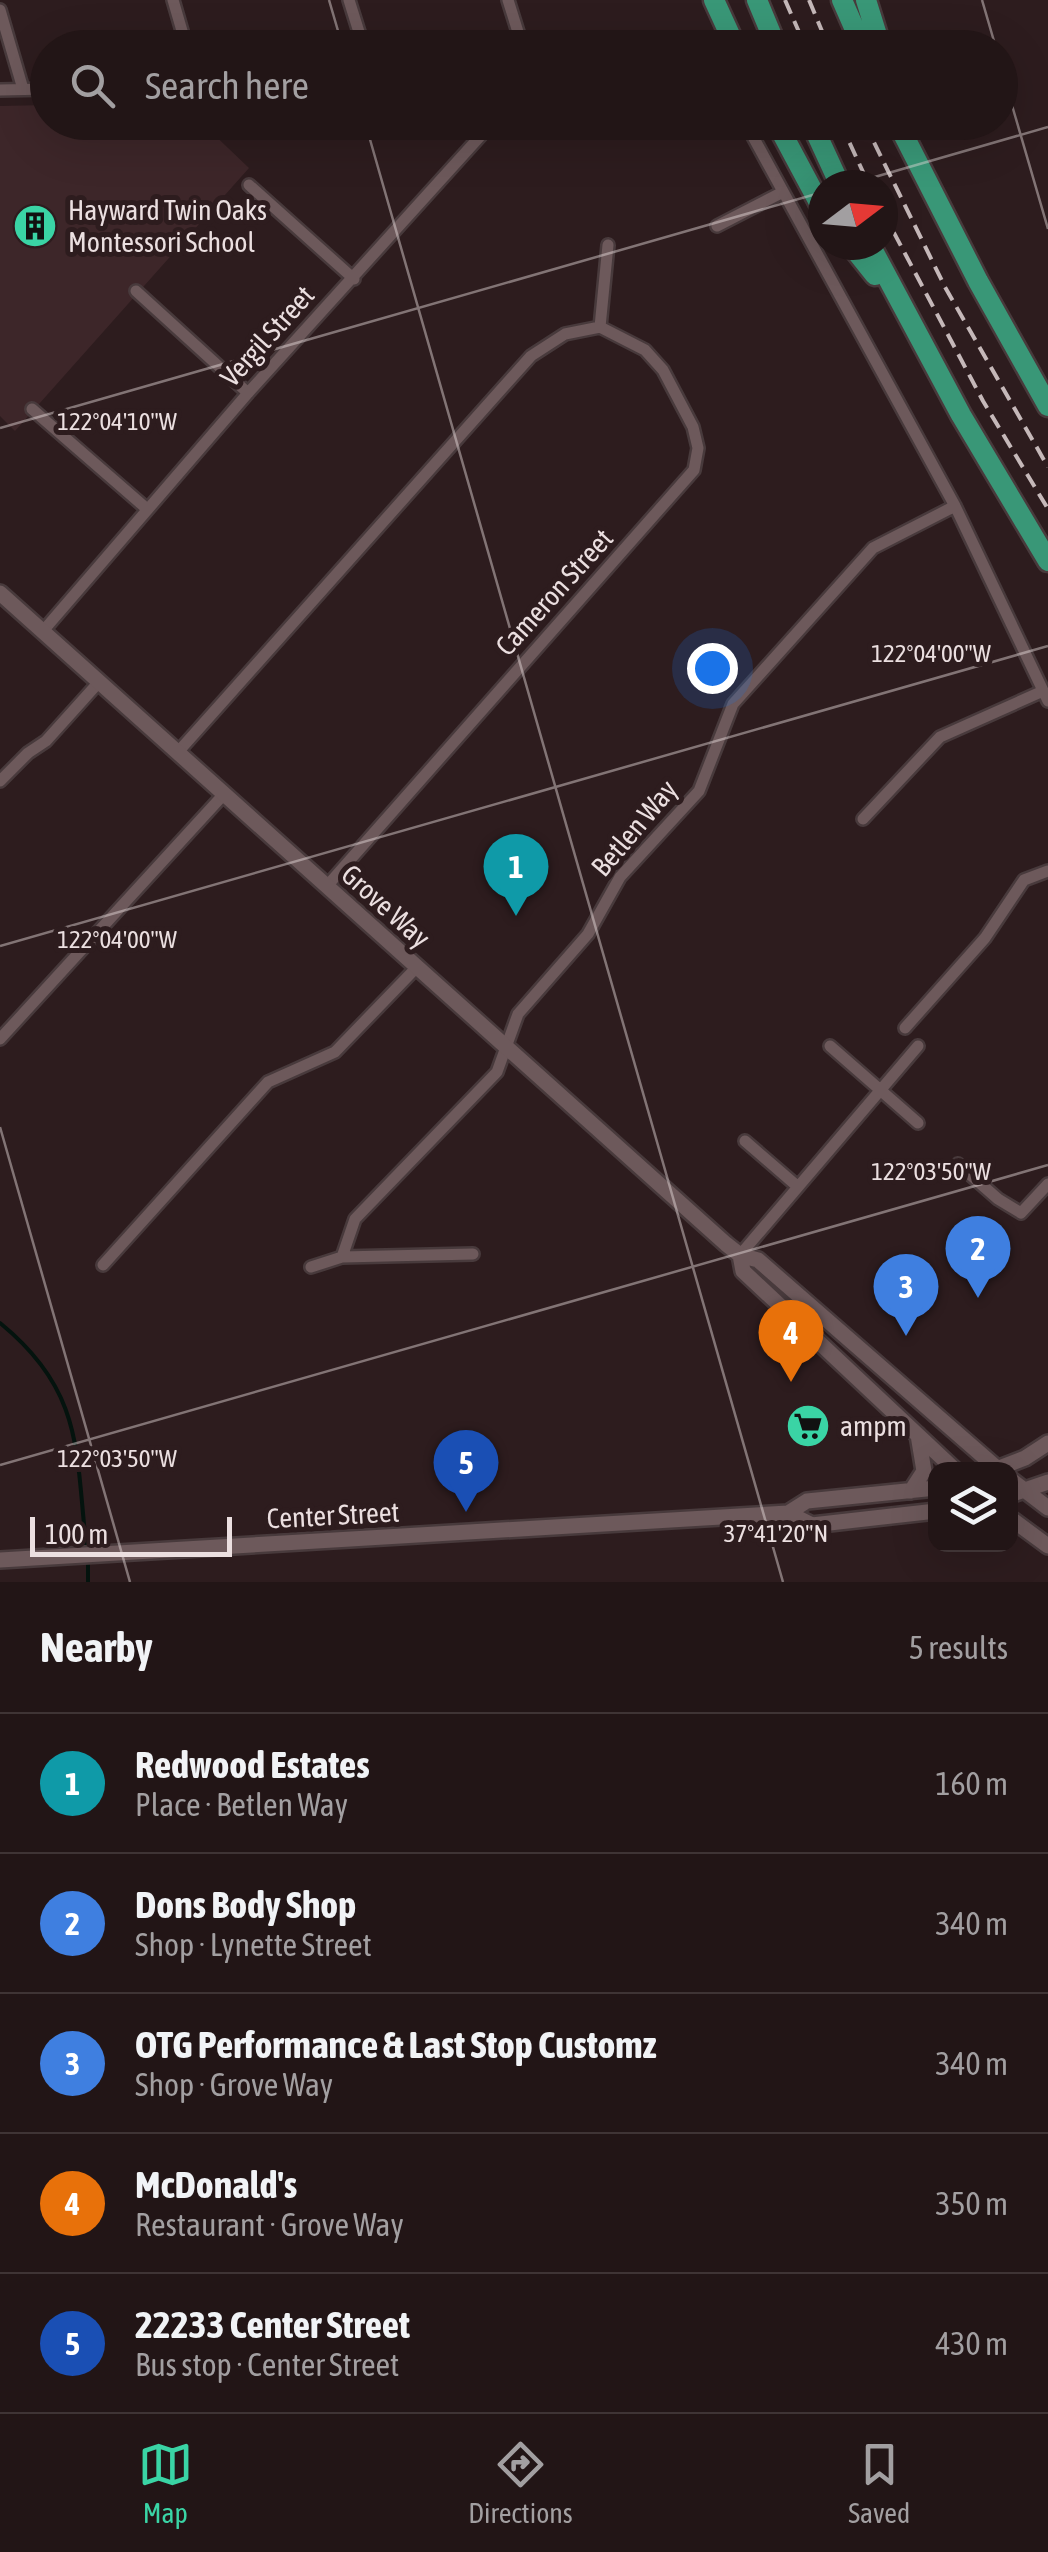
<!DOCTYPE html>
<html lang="en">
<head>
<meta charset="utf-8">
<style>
	body { margin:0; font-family:"Asap Condensed",sans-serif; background:#2a1e1f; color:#f1f3f6 }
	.controls { position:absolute; right:30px; bottom:30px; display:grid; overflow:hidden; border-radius:20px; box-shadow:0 10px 40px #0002 }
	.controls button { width:90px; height:90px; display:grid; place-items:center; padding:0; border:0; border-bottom:2px solid #3f3435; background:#221516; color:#f1f3f6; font:50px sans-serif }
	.compass { position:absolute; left:808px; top:170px; width:90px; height:90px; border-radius:50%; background:#221516; box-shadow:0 10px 40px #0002; rotate:74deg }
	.scale { position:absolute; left:30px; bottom:25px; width:202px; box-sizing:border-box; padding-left:10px; border:5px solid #ebdfe0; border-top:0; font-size:28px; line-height:35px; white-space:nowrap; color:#ebdfe0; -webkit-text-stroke:8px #2d1c1e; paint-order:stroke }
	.you { position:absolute; left:712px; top:668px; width:35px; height:35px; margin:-25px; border:8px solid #fff; border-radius:50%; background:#1a73e8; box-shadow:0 0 0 15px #1a73e833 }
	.badge { display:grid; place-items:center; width:65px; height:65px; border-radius:50%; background:#3ad4a5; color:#fff; font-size:32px; font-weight:700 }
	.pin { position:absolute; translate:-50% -82px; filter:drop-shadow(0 2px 5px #0008) }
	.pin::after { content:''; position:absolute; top:52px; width:35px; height:30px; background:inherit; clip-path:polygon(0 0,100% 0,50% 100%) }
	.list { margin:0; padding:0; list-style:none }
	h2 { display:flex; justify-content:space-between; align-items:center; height:130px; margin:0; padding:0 40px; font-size:42px }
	h2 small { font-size:32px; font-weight:400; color:#a29fa1 }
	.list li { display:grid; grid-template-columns:65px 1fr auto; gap:30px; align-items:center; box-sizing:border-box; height:140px; padding:0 40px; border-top:2px solid #3f3435 }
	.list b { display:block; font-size:38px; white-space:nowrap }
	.list p { margin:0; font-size:32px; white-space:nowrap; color:#a29fa1 }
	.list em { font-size:32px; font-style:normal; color:#a29fa1 }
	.icon { flex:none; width:55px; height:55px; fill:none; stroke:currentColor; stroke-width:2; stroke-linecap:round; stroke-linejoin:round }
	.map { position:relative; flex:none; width:1048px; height:1582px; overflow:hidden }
	.search { position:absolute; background:#221516; box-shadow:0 10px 40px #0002; left:30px; right:30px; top:30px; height:110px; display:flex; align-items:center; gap:25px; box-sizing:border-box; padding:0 35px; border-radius:55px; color:#a29fa1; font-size:38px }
	.sheet { height:830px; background:#221516 }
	nav { display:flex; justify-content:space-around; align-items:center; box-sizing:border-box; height:140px; border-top:2px solid #3f3435; background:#221516; font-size:28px; color:#a29fa1 }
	nav a { display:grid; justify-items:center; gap:5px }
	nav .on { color:#3ad4a5 }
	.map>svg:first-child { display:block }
	.built { fill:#3d2629 }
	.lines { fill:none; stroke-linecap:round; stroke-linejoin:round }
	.stream { stroke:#04130e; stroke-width:4 }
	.street-casing { stroke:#483a3c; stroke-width:16 }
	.secondary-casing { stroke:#483a3c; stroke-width:20 }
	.highway-casing { stroke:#483a3c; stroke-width:25 }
	.street { stroke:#6d595b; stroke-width:11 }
	.secondary { stroke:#6d595b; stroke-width:15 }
	.highway { stroke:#399777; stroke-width:20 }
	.rail { stroke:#c5b8b9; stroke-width:4; stroke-dasharray:15 8; stroke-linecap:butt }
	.ticks { fill:none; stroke:#ebdfe0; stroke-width:2.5; stroke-opacity:0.45 }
	.labels { text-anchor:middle; stroke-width:10; stroke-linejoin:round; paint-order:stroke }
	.poi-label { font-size:28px; fill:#ebdfe0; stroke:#2d1c1e; text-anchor:start }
	.street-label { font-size:28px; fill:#ebdfe0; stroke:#2d1c1e }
	.ticks-label { font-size:25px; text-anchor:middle; fill:#ebdfe0; stroke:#2d1c1e; stroke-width:10; stroke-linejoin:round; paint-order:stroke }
</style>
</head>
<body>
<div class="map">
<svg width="1048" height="1582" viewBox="0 0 1048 1582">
	<rect width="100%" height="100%" fill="#2d1c1e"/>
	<path class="built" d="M47 105 48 122 208 123 205 126 249 168 15 431 0 416V106Z"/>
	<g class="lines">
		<path class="stream" d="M0 1323C86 1393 75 1455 87 1552
			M88 1582V1562"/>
		<g class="street-casing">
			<path id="street" d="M173 0 187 48
				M349 0 364 48
				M508 0 523 48
				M0 10 23 89
				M0 90 48 89
				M745 122 955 506 1048 701
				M249 185 354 279
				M717 226 781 193
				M136 291 248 393
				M600 327 608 245
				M32 409 147 509
				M43 631 248 393 493 122
				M178 752 531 356 565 334 600 327
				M0 781 28 753 46 741 99 682
				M863 819 940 737 1043 691
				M327 886 694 470 698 448 693 427 663 370 645 350 600 327
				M905 1028 985 938 1024 880 1048 871
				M0 1039 225 793
				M830 1046 918 1123
				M745 1141 797 1186
				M958 1164 998 1199 1021 1213 1048 1184
				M740 1255 918 1046
				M342 1257 355 1219 497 1072 518 1014 588 934 620 877 699 791 733 704 873 548 955 506
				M103 1265 268 1082 335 1052 417 967
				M311 1267 342 1257 473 1254"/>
		</g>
		<g class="secondary-casing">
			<path id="secondary" d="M0 593 726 1244 740 1255 758 1260 999 1470
				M740 1255 743 1271 955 1470
				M994 1470 1025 1458 1048 1443
				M1010 1479 1048 1508
				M911 1491 924 1471 918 1435
				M1010 1495 1048 1482
				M788 1513 812 1525 936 1511
				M1010 1518 1048 1546
				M0 1560 788 1513 807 1501 936 1488"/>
		</g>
		<g class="highway-casing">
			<path id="highway" d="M714 0 736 48
				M757 0 777 48
				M842 0 863 48
				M866 0 881 48
				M776 122 823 210
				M811 122 840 185
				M897 122 978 281 1048 406
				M851 245 875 275
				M870 245 961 415 1048 561"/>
		</g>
		<use href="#street" class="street"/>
		<use href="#secondary" class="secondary"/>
		<use href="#highway" class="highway"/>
		<path class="rail" d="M785 0 806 48
			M809 0 829 48
			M840 122 869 185
			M864 122 945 287 1048 467
			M883 212 983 401 1048 509"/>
	</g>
	<path class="ticks" d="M329 0 343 48M982 0 996 48M1000 64 1048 229M365 122 783 1582M847 185 1048 127M0 428 823 192M0 946 1048 646M0 1127 130 1582M0 1465 1048 1165"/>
	<defs>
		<g id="building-disc" transform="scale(2.25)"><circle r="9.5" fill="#3ad4a5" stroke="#2d1c1e"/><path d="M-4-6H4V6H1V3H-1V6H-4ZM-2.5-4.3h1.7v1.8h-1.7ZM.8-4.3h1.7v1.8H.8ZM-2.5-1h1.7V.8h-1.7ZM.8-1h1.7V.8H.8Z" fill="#111"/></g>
		<g id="supermarket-disc" transform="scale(2.25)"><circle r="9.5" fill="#3ad4a5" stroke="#2d1c1e"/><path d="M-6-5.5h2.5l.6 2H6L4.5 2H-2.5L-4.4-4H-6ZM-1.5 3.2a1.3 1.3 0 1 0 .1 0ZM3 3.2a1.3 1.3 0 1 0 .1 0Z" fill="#111"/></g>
	</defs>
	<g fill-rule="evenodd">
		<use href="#building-disc" x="35" y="226"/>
		<use href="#supermarket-disc" x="808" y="1426"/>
	</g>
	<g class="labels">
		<g class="poi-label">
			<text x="68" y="220">Hayward Twin Oaks<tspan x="68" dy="32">Montessori School</tspan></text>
			<text x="840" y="1436">ampm</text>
		</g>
		<g class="street-label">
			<text transform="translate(267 336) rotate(-48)" y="10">Vergil Street</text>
			<text transform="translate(554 592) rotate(-48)" y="10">Cameron Street</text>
			<text transform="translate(634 828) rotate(-50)" y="10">Betlen Way</text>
			<text transform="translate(386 906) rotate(42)" y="10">Grove Way</text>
			<text transform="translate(333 1515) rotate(-3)" y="10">Center Street</text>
		</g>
	</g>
	<g class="ticks-label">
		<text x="117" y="430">122°04'10"W</text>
		<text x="931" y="662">122°04'00"W</text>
		<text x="117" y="948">122°04'00"W</text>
		<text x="931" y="1180">122°03'50"W</text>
		<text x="117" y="1467">122°03'50"W</text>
		<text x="776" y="1542">37°41'20"N</text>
	</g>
</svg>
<div class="controls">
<button><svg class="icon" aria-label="layers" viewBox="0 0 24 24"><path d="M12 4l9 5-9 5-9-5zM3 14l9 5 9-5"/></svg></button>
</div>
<svg class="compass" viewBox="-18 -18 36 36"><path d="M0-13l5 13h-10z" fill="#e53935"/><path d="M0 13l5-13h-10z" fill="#a29fa1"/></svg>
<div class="scale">100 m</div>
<div class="you"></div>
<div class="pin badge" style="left:516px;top:916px;background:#0f9aa8">1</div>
<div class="pin badge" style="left:978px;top:1298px;background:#3f7fe0">2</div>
<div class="pin badge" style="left:906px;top:1336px;background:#3f7fe0">3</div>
<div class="pin badge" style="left:791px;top:1382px;background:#e8710a">4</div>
<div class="pin badge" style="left:466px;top:1512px;background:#1a4fb4">5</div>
<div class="search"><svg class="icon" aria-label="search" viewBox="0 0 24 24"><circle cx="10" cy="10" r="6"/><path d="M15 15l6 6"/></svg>Search here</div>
</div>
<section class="sheet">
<h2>Nearby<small>5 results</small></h2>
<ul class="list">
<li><span class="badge" style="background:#0f9aa8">1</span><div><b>Redwood Estates</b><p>Place · Betlen Way</p></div><em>160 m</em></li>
<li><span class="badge" style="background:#3f7fe0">2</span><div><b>Dons Body Shop</b><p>Shop · Lynette Street</p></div><em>340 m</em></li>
<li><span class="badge" style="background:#3f7fe0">3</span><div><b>OTG Performance &amp; Last Stop Customz</b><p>Shop · Grove Way</p></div><em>340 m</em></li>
<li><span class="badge" style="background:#e8710a">4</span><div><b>McDonald's</b><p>Restaurant · Grove Way</p></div><em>350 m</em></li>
<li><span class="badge" style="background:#1a4fb4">5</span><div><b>22233 Center Street</b><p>Bus stop · Center Street</p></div><em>430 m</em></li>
</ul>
</section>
<nav>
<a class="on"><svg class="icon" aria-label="map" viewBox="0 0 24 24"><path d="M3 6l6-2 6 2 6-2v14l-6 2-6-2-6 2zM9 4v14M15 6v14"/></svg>Map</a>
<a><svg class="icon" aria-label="directions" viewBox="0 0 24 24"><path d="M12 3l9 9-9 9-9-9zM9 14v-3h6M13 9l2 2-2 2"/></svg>Directions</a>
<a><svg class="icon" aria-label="saved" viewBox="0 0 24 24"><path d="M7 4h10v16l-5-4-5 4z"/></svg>Saved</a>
</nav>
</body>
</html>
